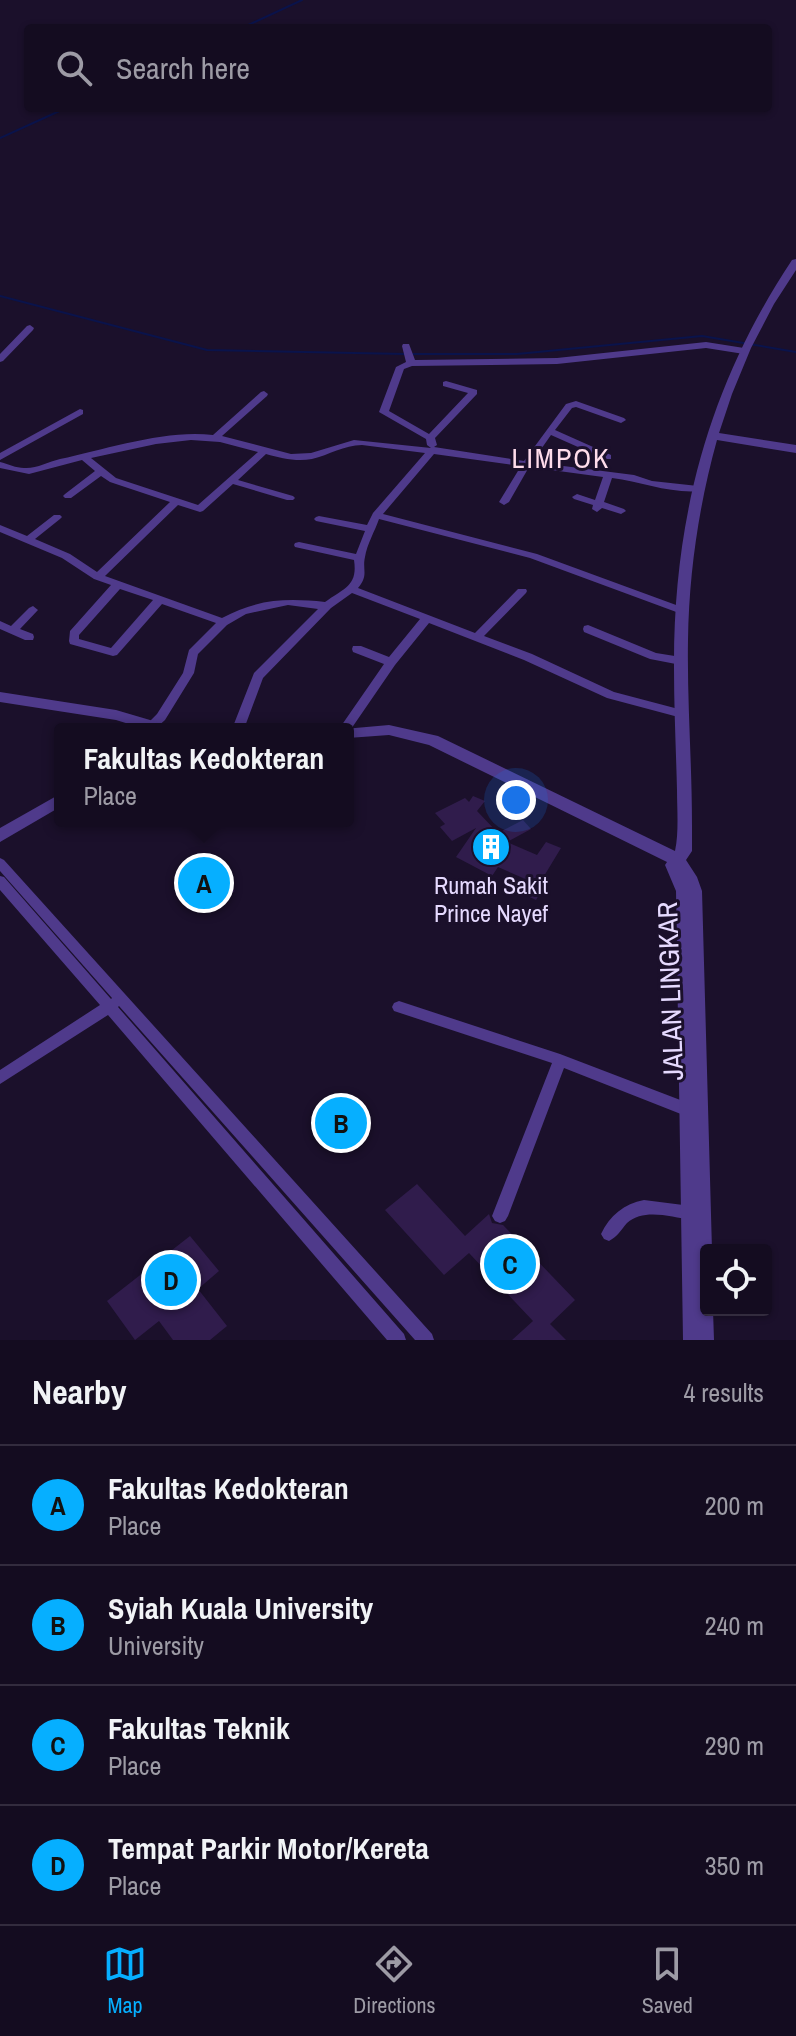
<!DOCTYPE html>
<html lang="en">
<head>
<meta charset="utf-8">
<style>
	body { margin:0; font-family:"Archivo Narrow",sans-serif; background:#211a2d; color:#f1f3f6 }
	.controls { position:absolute; right:24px; bottom:24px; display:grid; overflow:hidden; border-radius:8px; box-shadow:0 2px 6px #0004 }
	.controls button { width:72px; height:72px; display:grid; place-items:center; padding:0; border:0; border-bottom:2px solid #332c3e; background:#140c20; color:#f1f3f6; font:40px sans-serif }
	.you { position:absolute; left:516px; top:800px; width:28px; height:28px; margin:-20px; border:6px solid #fff; border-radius:50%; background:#1a73e8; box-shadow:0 0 0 12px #1a73e833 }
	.badge { display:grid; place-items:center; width:52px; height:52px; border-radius:50%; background:#06afff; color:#111; font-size:26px; font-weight:700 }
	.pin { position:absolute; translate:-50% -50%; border:4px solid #fff; box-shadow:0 2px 8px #0006 }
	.popup { position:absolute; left:54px; top:723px; width:300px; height:104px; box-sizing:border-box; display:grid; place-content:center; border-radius:8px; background:#140c20; filter:drop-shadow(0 2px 6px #0005); font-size:26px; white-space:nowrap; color:#9d9ba5 }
	.popup b { font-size:30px; color:#f1f3f6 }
	.popup::after { content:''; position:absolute; left:50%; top:100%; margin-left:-16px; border:16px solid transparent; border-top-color:#140c20 }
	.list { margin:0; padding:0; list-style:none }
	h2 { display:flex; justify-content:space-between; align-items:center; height:104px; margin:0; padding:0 32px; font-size:34px }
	h2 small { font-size:26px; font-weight:400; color:#9d9ba5 }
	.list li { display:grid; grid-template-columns:52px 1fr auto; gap:24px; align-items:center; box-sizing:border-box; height:120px; padding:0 32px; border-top:2px solid #332c3e }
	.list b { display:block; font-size:30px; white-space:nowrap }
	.list p { margin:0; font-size:26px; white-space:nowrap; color:#9d9ba5 }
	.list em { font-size:26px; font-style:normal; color:#9d9ba5 }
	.icon { flex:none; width:44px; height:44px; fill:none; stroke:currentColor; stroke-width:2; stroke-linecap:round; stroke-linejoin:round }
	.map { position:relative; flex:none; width:796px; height:1340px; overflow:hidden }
	.search { position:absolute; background:#140c20; box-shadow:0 2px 6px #0004; left:24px; right:24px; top:24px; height:88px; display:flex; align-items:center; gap:20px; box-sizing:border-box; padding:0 28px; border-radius:8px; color:#9d9ba5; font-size:30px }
	.sheet { height:584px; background:#140c20 }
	nav { display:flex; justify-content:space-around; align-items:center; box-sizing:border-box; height:112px; border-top:2px solid #332c3e; background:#140c20; font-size:22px; color:#9d9ba5 }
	nav a { display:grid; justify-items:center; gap:4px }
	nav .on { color:#06afff }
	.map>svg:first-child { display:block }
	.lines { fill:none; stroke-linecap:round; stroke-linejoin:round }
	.stream { stroke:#0a134b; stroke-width:2 }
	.building { fill:#301c4c }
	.minor { fill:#4f3a8b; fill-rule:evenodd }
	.tertiary { fill:#4f3a8b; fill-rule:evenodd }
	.labels { text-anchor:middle; stroke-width:6; stroke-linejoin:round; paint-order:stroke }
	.poi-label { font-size:24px; fill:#e6daff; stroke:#1b102b }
	.quarter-label { font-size:28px; letter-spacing:2px; fill:#ffdceb; stroke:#1b102b }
	.near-street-label { font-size:28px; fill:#e6daff; stroke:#1b102b }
</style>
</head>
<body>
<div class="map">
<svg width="796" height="1340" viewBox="0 0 796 1340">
	<rect width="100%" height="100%" fill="#1b102b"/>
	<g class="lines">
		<path class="stream" d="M242 28 302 0
			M0 138 66 108
			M0 296 207 350 405 354
			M413 354H517L702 336 796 352"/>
	</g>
	<path class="building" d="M473 796 485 801 477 811 498 833 523 820 531 829 507 842 537 855 546 842 561 848 538 886 543 888 536 900 515 890 523 878 498 867 492 876 456 857 476 828 452 841 440 827 445 824 435 813 465 798 469 802Z
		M203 857 235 891 206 910 174 875Z
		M417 1184 465 1236 489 1214 492 1223 503 1225 575 1300 550 1324 566 1340H512L533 1321 469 1253 444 1275 385 1210Z
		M190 1236 219 1271 198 1289 227 1326 210 1340H173L159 1321 135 1340 107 1301Z"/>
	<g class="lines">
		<path class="minor" d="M30 325 34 328 33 330 3 361 0 362V354L27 326Z
			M706 342 744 348 748 351 744 354 706 348 557 364 412 366 404 369 389 411 429 434 468 393 443 386V382L446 381 477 390V394L435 438 437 445 434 447 524 461 566 404 576 401 624 418 626 420 621 423 576 407 572 408 555 430 611 455V459H605L551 435 532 462 634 475 652 481 698 486 703 489 701 491C671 494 642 482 612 478L604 502 624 509 626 511 621 514 602 508 597 512 592 509 593 505 574 499 572 497 577 494 595 500 603 477 529 467 509 502 504 505 499 502 521 466 434 454 383 514 537 554 687 609 688 611 687 613H679L530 558 379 519C375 531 367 544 365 557 362 570 369 575 358 588L475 633 518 589H526L527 591 526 593 484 636 532 654 614 692 686 711 688 714 686 717 682 718 607 698 524 660 429 623 395 665 349 732 348 729H339L384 664 353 652 352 649 353 646H361L389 657 420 619 352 593 331 608 263 678 244 729H232L254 673 318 609 288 605 246 614 227 625 198 654 194 673 165 720 155 729H147L145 726 157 714 183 673 189 650 216 623 162 604 117 655 113 656 70 644 69 641 70 631 111 585 94 579 62 558 0 532V525L27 536 54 515H60L62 517 60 519 35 539 70 554 97 572 170 502 110 482 101 476 71 498H65L63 496 65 494 95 471 82 460 29 474 0 468V462C8 464 16 468 24 468 36 469 48 462 60 459 106 449 167 429 213 435L261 392 264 391 268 394 267 396 222 436 291 454 311 453 354 440 431 448 427 445 426 439 379 412 396 367 406 362 402 346 403 344H409L415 360 557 358ZM191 440 220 442 258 452 198 505 116 478 91 458 156 444ZM362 445 425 453 373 513 367 525 319 516 316 517 314 519 316 521 365 531 356 554 299 542 295 543 294 545 295 547 354 560C358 586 344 588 325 602 286 598 257 599 222 618L105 576 178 505 200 512 203 511 233 484 287 500H293L295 498 293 496 238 480 266 454C281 458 296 462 312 459 329 455 344 445 362 445ZM120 589 153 600 111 648 79 639V635Z
			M80 409 83 410V414L0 460V453Z
			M33 606 38 610 20 629 33 634 34 637 33 640H25L0 629V621L11 626 29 608Z
			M588 625 656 653 681 657 686 661 681 665 650 659 584 632 583 629 584 626Z
			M0 858 4 860 432 1334 434 1340H415L119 1006 118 1007 404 1334 406 1340H387L108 1015 0 1084V1070L100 1005 0 890V876L4 877 111 999 112 998 0 871Z
			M399 1001 560 1054 696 1106 698 1111 696 1116 691 1118 564 1068 508 1216 505 1221 500 1223 495 1221 492 1216 552 1063 394 1011 392 1007 394 1003Z
			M644 1200 691 1206 696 1208 699 1213 696 1218 691 1220C671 1217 644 1208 627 1223 621 1230 617 1237 609 1241L604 1239 601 1234C610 1215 624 1204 644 1200Z"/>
		<path class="tertiary" d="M796 259V270L774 304 751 348 732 394 719 433 796 445V453L717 440C699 505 689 572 688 640 687 702 692 763 692 825V851L686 860 697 877 702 891 712 1250H706V1310H713L714 1340H683L676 891 665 865 667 862 429 745 389 735 348 738V729H344L389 725 438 736 675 851C679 832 677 810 677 790 676 750 674 709 674 669 673 518 709 385 792 260Z
			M0 692 116 710 167 725 169 729H145L116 720 0 702Z
			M60 794V807L0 842V828Z"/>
	</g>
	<defs>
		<g id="building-disc" transform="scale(2)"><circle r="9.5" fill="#06afff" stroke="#1b102b"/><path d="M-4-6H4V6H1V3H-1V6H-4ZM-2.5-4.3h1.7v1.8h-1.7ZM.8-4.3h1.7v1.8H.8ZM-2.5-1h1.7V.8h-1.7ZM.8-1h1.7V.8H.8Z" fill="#fff"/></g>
	</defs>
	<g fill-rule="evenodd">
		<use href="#building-disc" x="491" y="847"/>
	</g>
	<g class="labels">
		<g class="poi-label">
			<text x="491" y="894">Rumah Sakit<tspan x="491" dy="28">Prince Nayef</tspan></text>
		</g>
		<g class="quarter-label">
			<text x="561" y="468">LIMPOK</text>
		</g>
		<g class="near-street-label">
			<text transform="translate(670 991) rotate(-92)" y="10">JALAN LINGKAR</text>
		</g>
	</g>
</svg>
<div class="controls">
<button><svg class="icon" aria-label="locate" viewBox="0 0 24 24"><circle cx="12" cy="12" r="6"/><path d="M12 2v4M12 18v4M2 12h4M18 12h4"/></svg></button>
</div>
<div class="you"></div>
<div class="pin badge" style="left:204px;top:883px">A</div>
<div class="popup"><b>Fakultas Kedokteran</b>Place</div>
<div class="pin badge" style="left:341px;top:1123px">B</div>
<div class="pin badge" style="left:510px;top:1264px">C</div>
<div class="pin badge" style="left:171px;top:1280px">D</div>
<div class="search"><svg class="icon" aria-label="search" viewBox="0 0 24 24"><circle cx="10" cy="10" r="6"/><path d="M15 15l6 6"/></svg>Search here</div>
</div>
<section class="sheet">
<h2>Nearby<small>4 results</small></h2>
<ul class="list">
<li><span class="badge">A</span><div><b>Fakultas Kedokteran</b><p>Place</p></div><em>200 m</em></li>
<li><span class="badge">B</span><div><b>Syiah Kuala University</b><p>University</p></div><em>240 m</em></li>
<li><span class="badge">C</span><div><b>Fakultas Teknik</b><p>Place</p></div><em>290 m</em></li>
<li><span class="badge">D</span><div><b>Tempat Parkir Motor/Kereta</b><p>Place</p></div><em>350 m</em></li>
</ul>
</section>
<nav>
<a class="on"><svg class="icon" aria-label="map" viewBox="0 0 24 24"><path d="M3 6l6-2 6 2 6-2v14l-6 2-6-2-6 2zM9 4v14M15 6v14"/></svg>Map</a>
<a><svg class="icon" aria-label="directions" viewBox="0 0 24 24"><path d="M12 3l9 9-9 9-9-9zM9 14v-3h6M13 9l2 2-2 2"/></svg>Directions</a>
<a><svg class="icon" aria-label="saved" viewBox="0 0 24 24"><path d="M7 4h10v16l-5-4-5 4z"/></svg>Saved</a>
</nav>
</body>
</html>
